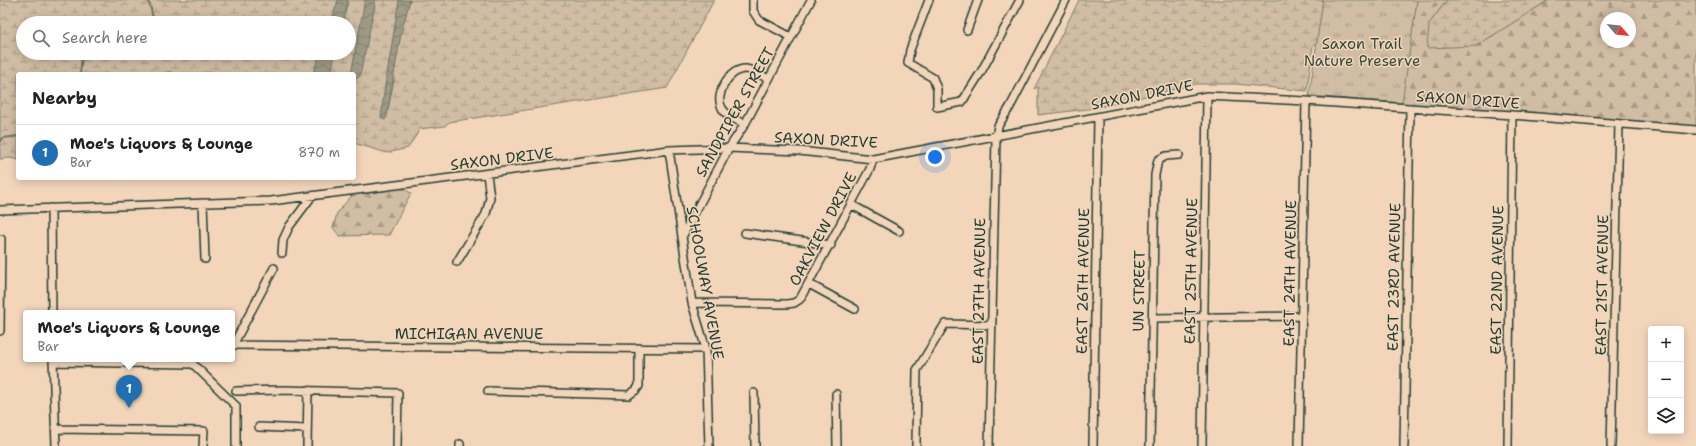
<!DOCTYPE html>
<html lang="en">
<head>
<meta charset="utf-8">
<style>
	body { margin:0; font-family:"Shantell Sans",sans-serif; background:#f2f2f2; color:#222 }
	.controls { position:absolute; right:12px; bottom:12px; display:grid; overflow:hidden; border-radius:4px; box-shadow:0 2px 10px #0003 }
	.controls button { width:36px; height:36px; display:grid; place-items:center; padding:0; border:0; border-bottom:1px solid #e0e0e0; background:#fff; color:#222; font:20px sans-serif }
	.compass { position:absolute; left:1600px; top:12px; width:36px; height:36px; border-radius:50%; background:#fff; box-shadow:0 2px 10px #0003; rotate:118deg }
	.you { position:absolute; left:935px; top:157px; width:14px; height:14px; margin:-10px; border:3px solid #fff; border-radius:50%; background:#1a73e8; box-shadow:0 0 0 6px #1a73e833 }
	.badge { display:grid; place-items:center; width:26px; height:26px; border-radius:50%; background:#1f6fb2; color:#fff; font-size:13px; font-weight:700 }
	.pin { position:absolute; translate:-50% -33px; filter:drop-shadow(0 1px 2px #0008) }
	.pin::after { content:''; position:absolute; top:21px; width:14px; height:12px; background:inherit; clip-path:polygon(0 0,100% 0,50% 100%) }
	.popup { position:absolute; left:23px; top:310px; width:212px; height:52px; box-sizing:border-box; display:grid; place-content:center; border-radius:4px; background:#fff; filter:drop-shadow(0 1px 3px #0005); font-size:13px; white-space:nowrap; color:#767676 }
	.popup b { font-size:15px; color:#222 }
	.popup::after { content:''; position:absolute; left:50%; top:100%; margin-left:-8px; border:8px solid transparent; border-top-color:#fff }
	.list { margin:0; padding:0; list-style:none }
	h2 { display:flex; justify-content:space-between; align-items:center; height:52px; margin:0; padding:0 16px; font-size:17px }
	h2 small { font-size:13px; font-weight:400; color:#767676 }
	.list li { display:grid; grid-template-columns:26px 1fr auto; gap:12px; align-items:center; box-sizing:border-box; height:56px; padding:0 16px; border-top:1px solid #e0e0e0 }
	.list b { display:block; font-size:15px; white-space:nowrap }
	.list p { margin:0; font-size:13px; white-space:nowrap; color:#767676 }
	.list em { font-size:13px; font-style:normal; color:#767676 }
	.icon { flex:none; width:22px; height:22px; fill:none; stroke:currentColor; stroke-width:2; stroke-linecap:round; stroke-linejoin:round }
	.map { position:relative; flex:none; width:1696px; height:446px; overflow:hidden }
	.search { position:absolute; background:#fff; box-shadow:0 2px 10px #0003; left:16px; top:16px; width:340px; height:44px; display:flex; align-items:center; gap:10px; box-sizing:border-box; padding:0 14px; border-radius:22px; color:#767676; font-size:15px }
	.panel { position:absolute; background:#fff; box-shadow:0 2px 10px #0003; left:16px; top:72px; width:340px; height:108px; border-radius:4px }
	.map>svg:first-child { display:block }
	.forest { fill:url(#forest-firs); stroke:#787d6c; fill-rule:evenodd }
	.wetland { fill:url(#wetland-marsh); stroke:#787d6c; fill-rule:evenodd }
	.park { fill:url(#park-tufts); stroke:#787d6c }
	.water { fill:url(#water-waves); stroke:#6c7565 }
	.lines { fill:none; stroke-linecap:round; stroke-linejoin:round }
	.stream { stroke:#6c7565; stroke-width:2 }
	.minor-casing { stroke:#1f3d34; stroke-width:10 }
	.minor { stroke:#f3d6ba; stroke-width:7 }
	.labels { text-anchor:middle; stroke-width:3; stroke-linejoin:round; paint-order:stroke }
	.park-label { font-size:15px; fill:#314a3f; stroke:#f3d6ba }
	.street-label { font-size:15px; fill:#1f3d34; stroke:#f3d6ba }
</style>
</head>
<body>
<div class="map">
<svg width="1696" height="446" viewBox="0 0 1696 446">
	<defs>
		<pattern id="forest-firs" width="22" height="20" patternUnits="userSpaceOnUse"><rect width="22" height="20" fill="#d1bda4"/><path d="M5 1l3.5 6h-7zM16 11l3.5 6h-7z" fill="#a99b86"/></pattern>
		<pattern id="wetland-marsh" width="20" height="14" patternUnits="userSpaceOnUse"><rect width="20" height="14" fill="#d1bda4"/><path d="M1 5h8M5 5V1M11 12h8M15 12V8" fill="none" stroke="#a99b86"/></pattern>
		<pattern id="park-tufts" width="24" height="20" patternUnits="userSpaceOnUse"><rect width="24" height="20" fill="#d1bda4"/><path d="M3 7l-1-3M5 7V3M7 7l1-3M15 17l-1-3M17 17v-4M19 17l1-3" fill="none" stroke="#a99b86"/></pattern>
		<pattern id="water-waves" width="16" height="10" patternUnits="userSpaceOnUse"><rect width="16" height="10" fill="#9f9a85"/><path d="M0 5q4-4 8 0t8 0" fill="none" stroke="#817f6e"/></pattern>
	</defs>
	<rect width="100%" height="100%" fill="#f3d6ba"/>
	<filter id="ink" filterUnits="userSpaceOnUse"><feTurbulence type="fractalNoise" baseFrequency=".025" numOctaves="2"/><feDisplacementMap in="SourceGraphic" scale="8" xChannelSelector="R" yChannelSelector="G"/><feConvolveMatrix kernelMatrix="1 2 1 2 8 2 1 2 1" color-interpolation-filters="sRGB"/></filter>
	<g filter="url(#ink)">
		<path class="forest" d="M1417 0H1447L1429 24 1476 46 1549 0H1696V130L1410 109 1401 102ZM1606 18H1630V42H1606Z
			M401 188 411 193 389 235 340 236 333 228 337 213 353 194Z"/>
		<path class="wetland" d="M0 0H714L667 88 449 122 445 126 419 129 417 134 408 148 387 153 357 144H354V74H331V73L313 71V74H228L212 72 196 74H177L168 71 166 74H18V160L11 158 0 159ZM23 23H349V53H23ZM386 79 394 80 387 115 384 120V93Z
			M1079 0H1323L1317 44 1313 45 1307 91 1235 84H1196L1096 108 1038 115V87L1034 89Z
			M1447 0H1549L1476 46 1427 48 1429 24Z"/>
		<path class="park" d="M1323 0H1417L1402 103 1309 96Z"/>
		<path class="water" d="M338 0H348L343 23H331Z
			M365 0H376L360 76 354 81V74H351Z
			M399 0H410L401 34 387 115 385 120 381 118 384 93Z
			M320 53H335L331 74H313Z"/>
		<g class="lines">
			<path class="stream" d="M147 0 150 5 154 23
				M80 74 82 56 88 53
				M0 141 3 138 18 136"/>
			<g class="minor-casing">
				<path id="minor" d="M753 0V11L759 20 791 37
					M929 0 910 50 908 63 933 78 937 89V107L962 102 981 72 1020 0
					M967 30 978 0
					M745 124C737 120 726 116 722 108 714 95 729 68 746 69 753 70 762 76 769 79
					M669 150 692 303 706 349 709 446
					M203 203 205 259
					M852 205 899 231
					M51 208 52 313
					M0 210 271 201 669 150 729 148 799 151 873 159 1207 96 1306 101 1512 115 1696 130
					M745 233 831 245
					M682 237 729 148 745 124 811 0
					M282 253 283 240 289 227 312 196
					M457 262 486 214 490 198 487 174
					M809 284 855 309
					M692 303 787 304 794 303 800 299 870 169 873 159
					M1152 318 1302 316
					M0 331 1 239
					M232 345 706 349
					M233 345 274 268
					M53 359 56 446
					M54 362 193 364 236 406V446
					M236 391 284 390 398 393 397 446
					M488 391 629 395 636 390 639 386V348
					M754 393 755 446
					M836 394 837 446
					M259 427 307 429
					M56 429 204 431 203 446
					M307 446 308 390
					M460 446V444
					M916 446 917 370 945 324 992 325
					M989 446 996 137 998 126 1010 107 1066 0
					M1093 446 1098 117
					M1150 446 1155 175 1158 160 1166 156 1179 155
					M1202 446 1207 96
					M1299 446 1306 101
					M1404 446 1410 109
					M1508 446 1512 115
					M1611 446 1619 124"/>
			</g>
			<use href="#minor" class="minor"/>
		</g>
	</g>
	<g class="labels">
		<g class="park-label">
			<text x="1362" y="49">Saxon Trail<tspan x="1362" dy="17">Nature Preserve</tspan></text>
		</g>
		<g class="street-label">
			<text transform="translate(1142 95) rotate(-11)" y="5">SAXON DRIVE</text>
			<text transform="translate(1468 100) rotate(4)" y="5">SAXON DRIVE</text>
			<text transform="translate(735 112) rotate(-61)" y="5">SANDPIPER STREET</text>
			<text transform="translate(826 140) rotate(3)" y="5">SAXON DRIVE</text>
			<text transform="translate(502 159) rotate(-7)" y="5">SAXON DRIVE</text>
			<text transform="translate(823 229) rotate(-62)" y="5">OAKVIEW DRIVE</text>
			<text transform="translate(1191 271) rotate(-89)" y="5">EAST 25TH AVENUE</text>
			<text transform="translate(1290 273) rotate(-89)" y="5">EAST 24TH AVENUE</text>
			<text transform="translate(1394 277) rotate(-89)" y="5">EAST 23RD AVENUE</text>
			<text transform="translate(1497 280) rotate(-89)" y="5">EAST 22ND AVENUE</text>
			<text transform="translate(1083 281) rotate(-89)" y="5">EAST 26TH AVENUE</text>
			<text transform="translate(705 283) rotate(80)" y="5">SCHOOLWAY AVENUE</text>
			<text transform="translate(1602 285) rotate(-89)" y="5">EAST 21ST AVENUE</text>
			<text transform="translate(979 291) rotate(-89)" y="5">EAST 27TH AVENUE</text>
			<text transform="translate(1139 291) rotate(-89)" y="5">UN STREET</text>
			<text x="469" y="339">MICHIGAN AVENUE</text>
		</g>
	</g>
</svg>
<div class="controls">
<button>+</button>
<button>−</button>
<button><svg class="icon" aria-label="layers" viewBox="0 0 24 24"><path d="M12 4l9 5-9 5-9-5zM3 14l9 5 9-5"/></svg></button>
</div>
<svg class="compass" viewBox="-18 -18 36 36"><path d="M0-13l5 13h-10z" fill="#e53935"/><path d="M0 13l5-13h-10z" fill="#767676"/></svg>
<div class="you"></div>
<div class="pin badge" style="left:129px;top:408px">1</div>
<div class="popup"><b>Moe's Liquors &amp; Lounge</b>Bar</div>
<div class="search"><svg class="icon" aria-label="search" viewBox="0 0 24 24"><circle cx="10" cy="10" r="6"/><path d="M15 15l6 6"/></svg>Search here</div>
<section class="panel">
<h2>Nearby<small></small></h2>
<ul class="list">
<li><span class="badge">1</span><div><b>Moe's Liquors &amp; Lounge</b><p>Bar</p></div><em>870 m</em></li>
</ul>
</section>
</div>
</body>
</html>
